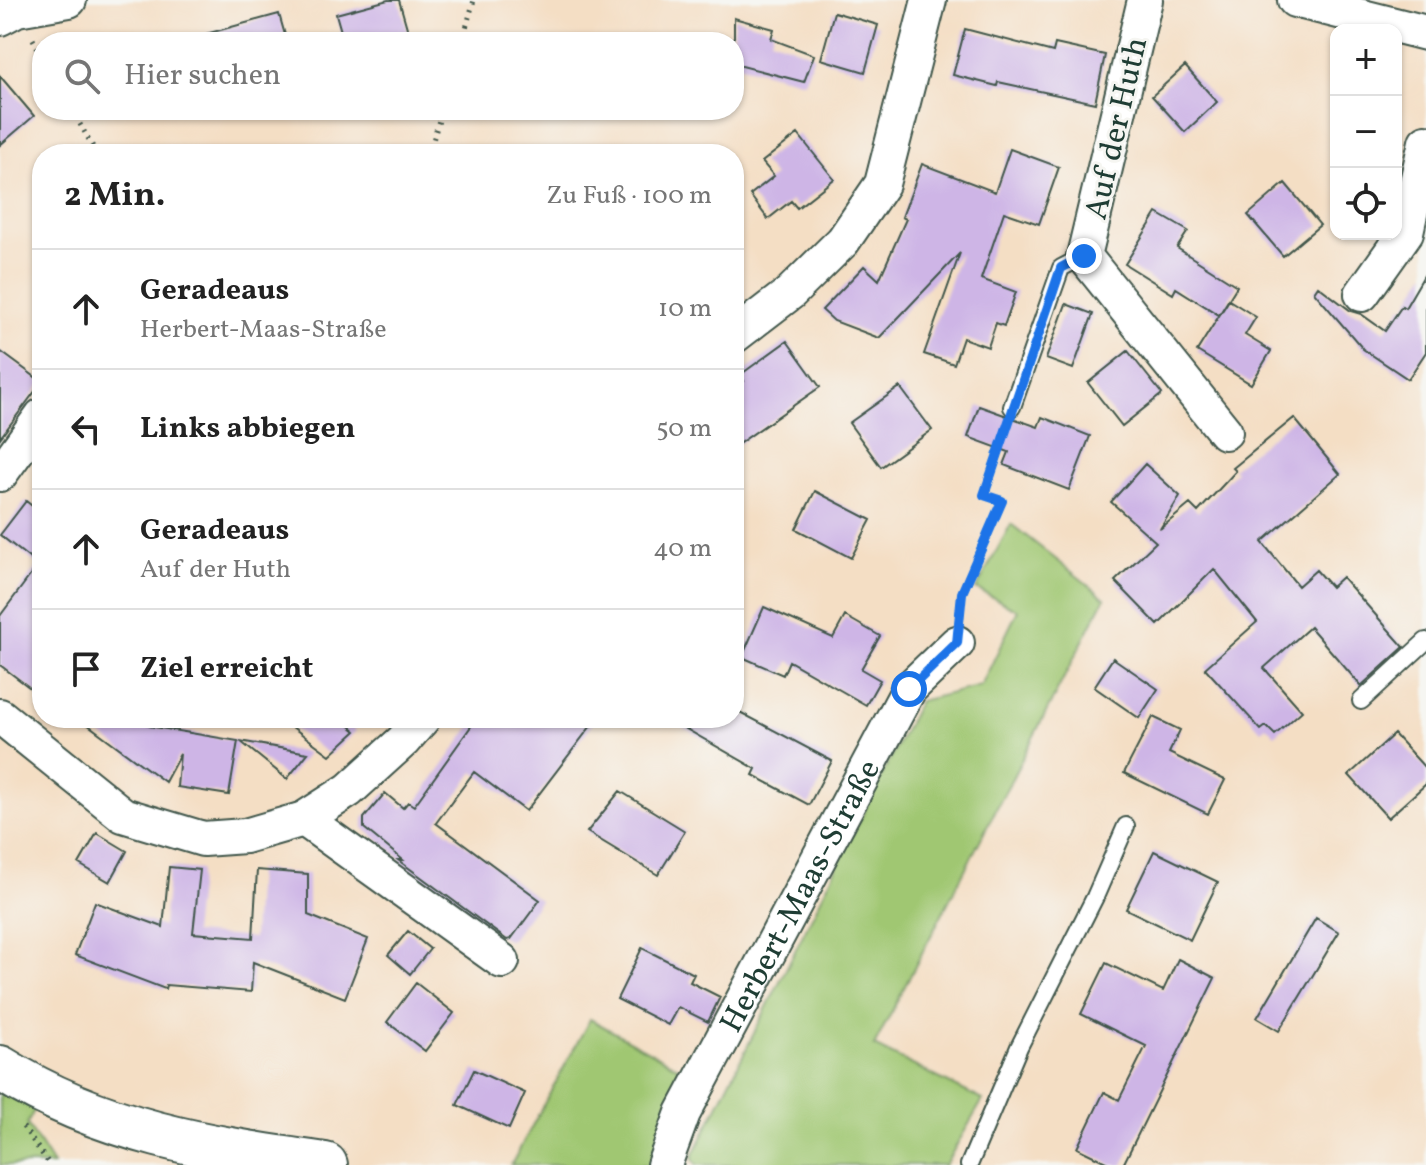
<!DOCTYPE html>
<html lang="de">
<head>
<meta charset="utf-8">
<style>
	body { margin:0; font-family:Vollkorn,serif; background:#f2f2f2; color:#222 }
	.controls { position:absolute; right:24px; top:24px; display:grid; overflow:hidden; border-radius:16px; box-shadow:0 2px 6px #0004 }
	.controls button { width:72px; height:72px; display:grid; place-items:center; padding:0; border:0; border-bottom:2px solid #e0e0e0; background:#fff; color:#222; font:40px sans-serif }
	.stop { position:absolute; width:24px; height:24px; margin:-18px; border:6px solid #1a73e8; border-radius:50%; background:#fff }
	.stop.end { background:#1a73e8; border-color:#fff; box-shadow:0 2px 8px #0008 }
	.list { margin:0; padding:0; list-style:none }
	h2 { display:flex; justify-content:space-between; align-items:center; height:104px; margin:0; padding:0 32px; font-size:34px }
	h2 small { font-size:26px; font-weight:400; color:#767676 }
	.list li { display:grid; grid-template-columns:52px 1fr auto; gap:24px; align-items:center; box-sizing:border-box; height:120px; padding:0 32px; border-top:2px solid #e0e0e0 }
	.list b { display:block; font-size:30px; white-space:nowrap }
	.list p { margin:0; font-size:26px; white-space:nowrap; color:#767676 }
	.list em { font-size:26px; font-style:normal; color:#767676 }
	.icon { flex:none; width:44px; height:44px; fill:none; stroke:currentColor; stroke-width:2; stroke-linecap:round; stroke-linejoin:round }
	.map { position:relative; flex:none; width:1426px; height:1165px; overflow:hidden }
	.search { position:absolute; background:#fff; box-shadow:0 2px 6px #0004; left:32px; top:32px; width:712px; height:88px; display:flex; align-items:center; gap:20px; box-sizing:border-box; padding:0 28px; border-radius:32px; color:#767676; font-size:30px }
	.panel { position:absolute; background:#fff; box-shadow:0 2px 6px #0004; left:32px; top:144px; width:712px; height:584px; border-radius:32px }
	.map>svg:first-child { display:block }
	.green { fill:#a0c772; stroke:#608253; stroke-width:2 }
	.building { fill:#ceb5e6 }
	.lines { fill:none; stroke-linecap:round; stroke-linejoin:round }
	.lane-casing { stroke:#3f554a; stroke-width:20 }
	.street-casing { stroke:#3f554a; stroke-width:38 }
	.secondary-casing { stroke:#3f554a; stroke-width:48 }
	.path { stroke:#3f554a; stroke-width:5; stroke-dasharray:2 6; stroke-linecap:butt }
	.lane { stroke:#fff; stroke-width:16 }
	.street { stroke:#fff; stroke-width:34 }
	.secondary { stroke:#fff; stroke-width:44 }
	.route { stroke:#1a73e8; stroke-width:10 }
	.labels { text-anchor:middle; stroke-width:6; stroke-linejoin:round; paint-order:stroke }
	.street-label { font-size:32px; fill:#1f3d34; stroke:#f6f6f2 }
</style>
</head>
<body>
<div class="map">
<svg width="1426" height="1165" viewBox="0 0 1426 1165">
	<rect width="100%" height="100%" fill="#f6f6f2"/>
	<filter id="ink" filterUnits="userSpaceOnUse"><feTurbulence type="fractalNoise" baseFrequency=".0125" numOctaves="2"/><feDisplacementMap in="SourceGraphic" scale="16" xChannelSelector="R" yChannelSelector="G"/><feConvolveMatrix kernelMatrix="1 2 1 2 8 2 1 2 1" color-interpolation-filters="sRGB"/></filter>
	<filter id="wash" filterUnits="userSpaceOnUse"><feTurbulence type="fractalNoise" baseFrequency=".006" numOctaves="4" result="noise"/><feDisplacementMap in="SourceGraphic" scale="32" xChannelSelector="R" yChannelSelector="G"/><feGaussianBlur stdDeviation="1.8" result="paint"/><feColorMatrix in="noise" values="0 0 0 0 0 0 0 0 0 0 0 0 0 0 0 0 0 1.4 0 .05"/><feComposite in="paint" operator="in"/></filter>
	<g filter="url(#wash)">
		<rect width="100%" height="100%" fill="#f4dec4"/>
		<path class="green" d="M1011 524 1105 598 874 1046 983 1100 945 1165H697L692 1158 919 701 981 686 1018 610 976 589Z
			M590 1019 696 1077 654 1165H511Z
			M0 1068 41 1097 27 1124 53 1165H0Z"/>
		<g id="blocks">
			<path class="building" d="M388 0H399L411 42H344L336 14Z
				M834 12 878 25 865 72 821 59Z
				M279 14 287 42H208L206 34Z
				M734 18 774 29 771 39 814 55 804 82 734 64Z
				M965 29 1053 52 1055 44 1105 55 1095 103 998 82 997 86 953 75Z
				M1185 66 1217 102 1185 132 1152 96Z
				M0 76 34 116 0 145Z
				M798 134 834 179 797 208 791 201 768 219 750 195 774 176 762 162Z
				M1010 149 1059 167 1039 224 1004 212 981 279 1016 292 1004 326 996 323 988 347 963 338 954 364 924 354 960 253 879 338 834 321 822 310 864 266 879 280 906 219 902 217 922 164 995 192Z
				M1285 183 1320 225 1283 256 1248 215Z
				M1157 213 1188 231 1177 248 1237 286 1219 315 1176 288 1173 294 1125 264Z
				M1426 272V352L1408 379 1363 349 1314 292 1318 286 1351 311 1361 314 1385 331 1402 306 1405 308Z
				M1229 300 1256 317 1245 335 1271 351 1251 384 1197 351Z
				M1066 304 1093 314 1073 369 1046 359Z
				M787 341 820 387 734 447V389L744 381 740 375Z
				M0 351 42 382 0 438Z
				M1128 351 1162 394 1122 426 1088 383Z
				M900 387 932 430 881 467 849 423Z
				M979 406 1038 427 1042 417 1090 436 1069 490 1004 465 1009 452 968 437Z
				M1294 418 1340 474 1262 542 1298 586 1316 570 1331 587 1342 577 1404 647 1361 686 1310 627 1264 668 1302 711 1275 735 1266 726 1261 730 1205 668 1257 622 1214 569 1158 625 1115 581 1156 542 1111 502 1145 464 1180 496 1160 529 1190 504 1198 512 1236 471 1233 468Z
				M815 491 871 520 851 558 796 529Z
				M26 501 42 514V697L0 665V616L38 565 0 535Z
				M764 607 833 638 845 616 880 636 861 669 880 680 866 705 789 661 783 675 742 657Z
				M1113 658 1158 689 1139 718 1094 687Z
				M734 709 832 761 809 805 753 775 756 769 667 718H734Z
				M1153 717 1180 730 1169 753 1225 780 1208 814 1124 773Z
				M79 718H138L149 726 238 741 229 795 177 787 180 754 165 782Z
				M280 718H340L356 731 330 755Z
				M477 718H597L526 811 474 772 436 823 540 900 511 939 507 940 398 860H403L364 828V818L385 793 403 808 408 802 414 806Z
				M1394 734 1426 769V784L1388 818 1349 775Z
				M240 741 308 753 287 779Z
				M620 791 685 831 658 875 587 832Z
				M97 833 127 851 110 882 79 864Z
				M1154 851 1218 882 1190 940 1126 909Z
				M169 867 200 870 193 933 253 938 257 870 308 874V915L368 939 345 998 253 962 251 992 166 985 165 989 75 955 95 902 163 927Z
				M1316 918 1339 932 1279 1031 1257 1018Z
				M408 931 430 949 410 974 388 955Z
				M642 948 694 974 690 982 720 997 708 1022 678 1007 668 1025 617 999Z
				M1178 959 1215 978 1123 1165H1112L1077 1148 1104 1092 1119 1100 1146 1046 1081 1014 1106 963 1163 991Z
				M416 983 454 1013 425 1051 387 1022Z
				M474 1070 525 1093 509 1129 457 1105Z"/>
		</g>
	</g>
	<g filter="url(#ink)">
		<use href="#blocks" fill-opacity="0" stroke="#3f554a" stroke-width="2"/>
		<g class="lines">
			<g class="lane-casing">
				<path id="lane" d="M1012 407 1061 268 1084 256
					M1361 701 1426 641
					M969 1165 1019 1047 1095 897 1126 826"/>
			</g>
			<g class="street-casing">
				<g id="street">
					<path d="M1145 0 1084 256 1225 432"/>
					<path d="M1295 0 1426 33"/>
					<path d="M0 18 17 9 69 0"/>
					<path d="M1362 294 1406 232 1426 142"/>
					<path d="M734 336 790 293 843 241 882 184 929 0"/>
					<path d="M0 474 42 416"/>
					<path d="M0 716 123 815 203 839 245 836 304 819 349 790 403 741 423 718"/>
					<path d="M304 819 502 961"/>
					<path id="s1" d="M664 1165 683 1113 909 689 957 643"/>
				</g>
			</g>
			<g class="secondary-casing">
				<path id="secondary" d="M0 1068C102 1132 209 1148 325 1165"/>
			</g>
			<path class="path" d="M33 39 42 56
				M462 42 474 0
				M72 110 97 154
				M429 154 442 110
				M960 614 962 593 1002 501 984 495 1005 429
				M23 1127 50 1165"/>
			<use href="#lane" class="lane"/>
			<use href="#street" class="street"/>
			<use href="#secondary" class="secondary"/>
		</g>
	</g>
	<g class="lines" filter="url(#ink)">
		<path class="route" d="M909 689 957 643 962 593 1002 501 984 495 1061 268 1084 256"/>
	</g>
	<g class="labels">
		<g class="street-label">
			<text transform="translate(1115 128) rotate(-77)" y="11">Auf der Huth</text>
			<text dy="11" stroke="none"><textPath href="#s1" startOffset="302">Herbert-Maas-Straße</textPath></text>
		</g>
	</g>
</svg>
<div class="controls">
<button>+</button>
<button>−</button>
<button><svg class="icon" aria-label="locate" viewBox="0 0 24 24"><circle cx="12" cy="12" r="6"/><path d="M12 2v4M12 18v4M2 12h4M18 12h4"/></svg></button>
</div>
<div class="stop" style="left:909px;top:689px"></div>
<div class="stop end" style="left:1084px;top:256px"></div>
<div class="search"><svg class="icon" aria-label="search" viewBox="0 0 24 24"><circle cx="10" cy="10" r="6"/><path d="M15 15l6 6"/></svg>Hier suchen</div>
<section class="panel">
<h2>2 Min.<small>Zu Fuß · 100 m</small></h2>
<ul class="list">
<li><svg class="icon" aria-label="ahead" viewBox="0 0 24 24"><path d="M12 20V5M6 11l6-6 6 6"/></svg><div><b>Geradeaus</b><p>Herbert-Maas-Straße</p></div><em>10 m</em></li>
<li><svg class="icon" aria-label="left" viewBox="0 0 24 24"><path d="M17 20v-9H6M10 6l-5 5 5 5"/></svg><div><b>Links abbiegen</b></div><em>50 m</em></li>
<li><svg class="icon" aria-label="ahead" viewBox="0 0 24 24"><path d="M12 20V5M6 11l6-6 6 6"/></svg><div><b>Geradeaus</b><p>Auf der Huth</p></div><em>40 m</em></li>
<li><svg class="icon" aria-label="arrive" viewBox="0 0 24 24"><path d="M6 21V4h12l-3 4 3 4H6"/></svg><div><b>Ziel erreicht</b></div></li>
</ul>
</section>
</div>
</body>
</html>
